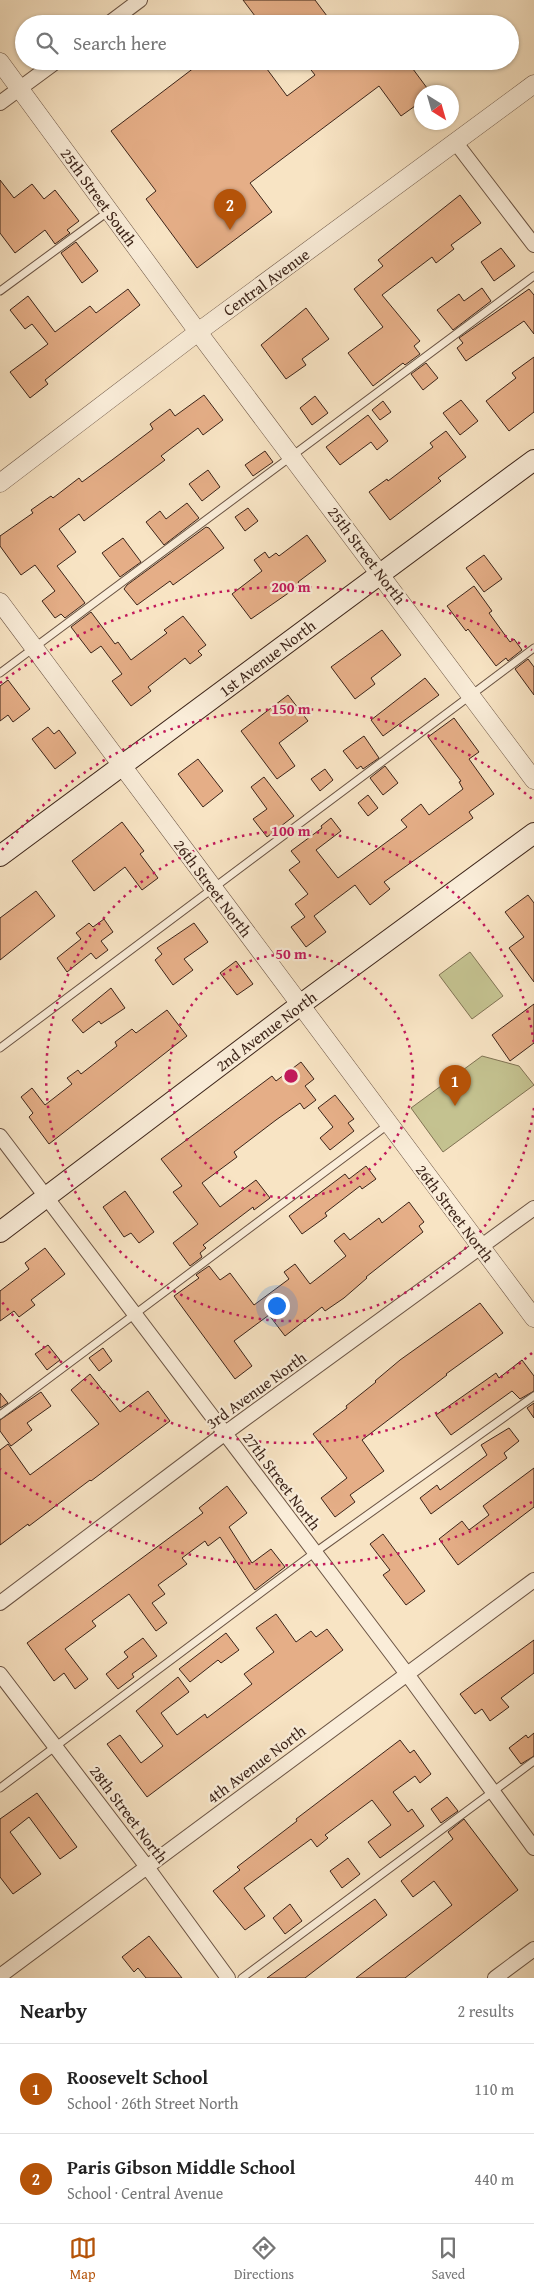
<!DOCTYPE html>
<html lang="en">
<head>
<meta charset="utf-8">
<style>
	body { margin:0; font-family:"Gentium Book Plus",serif; background:#f6f6f6; color:#222 }
	.compass { position:absolute; left:414px; top:85px; width:45px; height:45px; border-radius:50%; background:#fff; box-shadow:0 1px 4px #0004; rotate:143deg }
	.you { position:absolute; left:276px; top:1305px; width:18px; height:18px; margin:-12px; border:4px solid #fff; border-radius:50%; background:#1a73e8; box-shadow:0 0 0 8px #1a73e833 }
	.badge { display:grid; place-items:center; width:32px; height:32px; border-radius:50%; background:#b45309; color:#fff; font-size:16px; font-weight:700 }
	.pin { position:absolute; translate:-50% -41px; filter:drop-shadow(0 1px 2px #0008) }
	.pin::after { content:''; position:absolute; top:26px; width:18px; height:15px; background:inherit; clip-path:polygon(0 0,100% 0,50% 100%) }
	.list { margin:0; padding:0; list-style:none }
	h2 { display:flex; justify-content:space-between; align-items:center; height:65px; margin:0; padding:0 20px; font-size:21px }
	h2 small { font-size:16px; font-weight:400; color:#767676 }
	.list li { display:grid; grid-template-columns:32px 1fr auto; gap:15px; align-items:center; box-sizing:border-box; height:90px; padding:0 20px; border-top:1px solid #e0e0e0 }
	.list b { display:block; font-size:19px; white-space:nowrap }
	.list p { margin:0; font-size:16px; white-space:nowrap; color:#767676 }
	.list em { font-size:16px; font-style:normal; color:#767676 }
	.icon { flex:none; width:28px; height:28px; fill:none; stroke:currentColor; stroke-width:2; stroke-linecap:round; stroke-linejoin:round }
	.map { position:relative; flex:none; width:534px; height:1978px; overflow:hidden }
	.search { position:absolute; background:#fff; box-shadow:0 1px 4px #0004; left:15px; right:15px; top:15px; height:55px; display:flex; align-items:center; gap:12px; box-sizing:border-box; padding:0 18px; border-radius:28px; color:#767676; font-size:19px }
	.sheet { height:245px; background:#fff }
	nav { display:flex; justify-content:space-around; align-items:center; box-sizing:border-box; height:70px; border-top:1px solid #e0e0e0; background:#fff; font-size:14px; color:#767676 }
	nav a { display:grid; justify-items:center; gap:2px }
	nav .on { color:#b45309 }
	.map>svg:first-child { display:block }
	.green { fill:#c4c290; stroke:#807354 }
	.building { fill:#e5ae87; stroke:#3c2419 }
	.lines { fill:none; stroke-linecap:round; stroke-linejoin:round }
	.service-casing { stroke:#6b5444; stroke-width:9 }
	.minor-casing { stroke:#6b5444; stroke-width:16 }
	.tertiary-casing { stroke:#6b5444; stroke-width:19 }
	.secondary-casing { stroke:#3c2419; stroke-width:22 }
	.service { stroke:#faedd9; stroke-width:7 }
	.minor { stroke:#faedd9; stroke-width:14 }
	.tertiary { stroke:#faedd9; stroke-width:18 }
	.secondary { stroke:#faedd9; stroke-width:20 }
	.ring { fill:none; stroke:#c2185b; stroke-width:2.5; stroke-dasharray:2.5 5 }
	.labels { text-anchor:middle; stroke-width:4.5; stroke-linejoin:round; paint-order:stroke }
	.street-label { font-size:16px; fill:#3c2419; stroke:#faedd9 }
	.centre { fill:#c2185b; stroke:#faedd9; stroke-width:2.5 }
	.ring-label { font-size:15px; text-anchor:middle; font-weight:bold; fill:#c2185b; stroke:#faedd9; stroke-width:4.5; stroke-linejoin:round; paint-order:stroke }
</style>
</head>
<body>
<div class="map">
<svg width="534" height="1978" viewBox="0 0 534 1978">
	<rect width="100%" height="100%" fill="#f8e4c4"/>
	<filter id="stains"><feTurbulence type="fractalNoise" baseFrequency=".004" numOctaves="4"/><feColorMatrix values="0 0 0 0 .2 0 0 0 0 .09 0 0 0 0 .02 0 0 0 .5 -.17"/></filter>
	<radialGradient id="worn" r=".72"><stop offset=".6" stop-color="#630" stop-opacity="0"/><stop offset="1" stop-color="#630" stop-opacity=".3"/></radialGradient>
	<path class="green" d="M470 952 503 996 472 1019 439 975Z
		M482 1056 519 1066 534 1085 443 1152 411 1108Z"/>
	<path class="building" d="M243 0H315L333 24H261Z
		M203 61H222L227 68 236 61H261L287 96 315 75 304 61H407L430 92H422V101L401 116 379 86 250 183 272 212 197 268 146 199 156 191 111 131Z
		M0 180 14 198 32 184 44 199 55 190 79 221 67 230 70 233 55 244 45 230 15 253 0 233Z
		M460 195 481 223 451 245 454 249 436 263 432 257 382 295 420 341 414 346 420 354 405 365 403 363 373 386 348 353 383 327 354 289 383 266 378 260Z
		M76 242 98 271 82 283 61 253Z
		M501 248 515 266 494 281 481 262Z
		M482 288 491 301 453 330 437 310 459 294 464 301Z
		M128 289 140 305 45 380 48 384 30 398 10 372 48 344 32 324 25 329 10 310 28 296 55 332 90 306 96 313Z
		M529 289 534 295V334L524 321 466 361 457 348 463 343 459 338Z
		M306 308 329 339 302 359 306 365 286 379 261 345Z
		M534 357V412L509 431 486 401 516 378 512 373Z
		M426 363 438 378 423 390 411 374Z
		M204 395 223 420 203 435 198 428 161 456 165 460 84 521 79 514 59 529 76 552 57 566 85 603 65 618 61 614 55 618 42 601 55 591 35 565 21 575 0 546V536L33 513 31 510 51 496 53 498 79 478 82 482 112 460 153 429 150 424 170 409 175 416Z
		M315 396 328 413 312 425 300 408Z
		M461 400 478 421 460 435 443 413Z
		M383 401 391 412 380 420 372 410Z
		M368 415 388 441 377 450 371 442 340 465 326 447Z
		M446 431 466 457 438 478 441 481 390 520 369 492 387 479 388 481 433 447 430 443Z
		M265 451 273 462 253 476 245 465Z
		M208 470 220 487 202 501 189 484Z
		M187 503 199 518 164 545 146 522 160 511 166 519Z
		M248 508 258 521 245 531 235 517Z
		M206 527 209 528 224 548 173 585 170 581 137 605 124 589 127 585Z
		M307 535 326 561 298 582 300 585 251 619 232 594 262 571 254 560 265 552 269 558 276 553 279 556Z
		M123 538 141 562 120 577 102 553Z
		M484 555 502 579 484 592 466 568Z
		M474 586 492 611 489 613 510 642 514 639 522 650 508 661 506 658 496 666 468 629 466 631 447 606Z
		M91 612 115 644 118 642 131 660 167 633 164 630 183 616 206 645 198 651 202 655 190 664 185 658 148 687 151 691 131 706 112 681 122 674 101 646 91 653 71 627Z
		M382 630 401 655 371 678 375 684 355 699 331 667Z
		M528 659 534 667V695L515 669Z
		M425 678 439 695 383 736 371 720Z
		M8 680 30 709 13 722 8 715 0 721V686Z
		M288 695 308 721 279 743 295 766 277 779 241 731Z
		M454 718 479 752 469 759 494 794 469 812 473 818 384 882 390 889 370 905 355 885 314 916 326 932 306 947 291 927 305 917 295 904 308 894 289 870 300 862 291 851 322 828 321 826 331 818 341 831 316 850 338 878 407 827 401 820 421 804 429 815 463 789 459 782 461 781 428 737Z
		M48 727 54 734 59 730 76 753 55 769 32 739Z
		M364 736 379 758 363 769 361 766 357 769 343 751Z
		M198 759 223 791 203 807 178 774Z
		M385 766 398 783 383 795 370 778Z
		M325 769 333 780 320 791 311 779Z
		M264 777 294 816 267 837 253 819 267 809 251 787Z
		M368 795 378 808 368 816 358 803Z
		M122 822 144 851 140 854 158 878 142 890 125 867 94 891 72 861Z
		M36 891 55 916 0 960V918Z
		M528 895 534 903V982L509 948 524 937 505 912Z
		M104 919 113 932 101 941 108 950 96 959 91 953 67 972 57 958 81 939 76 933 89 923 93 927Z
		M194 923 208 942 184 959 193 970 173 985 155 960 162 954 157 948Z
		M236 961 253 984 237 995 220 973Z
		M111 988 125 1008 101 1024 99 1021 83 1033 72 1020Z
		M534 1004V1043L510 1061 492 1035Z
		M167 1010 187 1036 49 1144 29 1117 33 1113 21 1097 32 1088 45 1105 72 1084 67 1078 78 1070 81 1074 117 1046 115 1042 132 1029 136 1033Z
		M301 1062 314 1079 305 1086 316 1100 304 1109 300 1103 276 1120 234 1152 237 1157 202 1183 220 1207 256 1180 270 1198 254 1210 253 1207 203 1245 206 1248 200 1253 202 1257 190 1266 173 1243 198 1224 173 1192 182 1186 161 1159 272 1076 276 1081Z
		M335 1095 354 1119 348 1123 354 1131 330 1150 320 1138 333 1127 318 1108Z
		M366 1166 376 1179 362 1189 360 1186 325 1213 327 1216 302 1234 289 1216 345 1174 349 1179Z
		M125 1191 154 1232 139 1243 131 1233 124 1237 103 1207Z
		M409 1202 424 1222 419 1226 423 1232 366 1277 367 1278 344 1298 325 1311 322 1307 285 1336 269 1315 234 1341 252 1366 235 1379 174 1296 199 1278 196 1275 209 1266 220 1280 230 1273 254 1305 289 1279 284 1272 295 1264 310 1284 346 1256 334 1241 344 1233 350 1240 379 1218 382 1223Z
		M45 1248 65 1274 31 1300 35 1305 19 1317 14 1311 0 1321V1291L29 1269 25 1263Z
		M480 1303 503 1333 446 1374 447 1375 362 1440 384 1471 350 1495 355 1502 335 1517 321 1498 347 1478 313 1434 347 1408 346 1406 376 1382 375 1381 400 1360Z
		M48 1345 60 1360 47 1370 35 1354Z
		M103 1348 112 1361 99 1371 89 1358Z
		M522 1360 534 1376V1391L520 1399 512 1391 451 1435 436 1415 496 1373 499 1378Z
		M90 1374 120 1412 148 1391 170 1421 91 1481 90 1480 29 1526 28 1524 0 1545V1450L8 1444 30 1475 99 1424 71 1390Z
		M41 1392 51 1406 27 1423 32 1430 11 1446 0 1431V1420Z
		M0 1393 8 1403 0 1408Z
		M534 1403V1418L527 1408Z
		M509 1428 519 1441 504 1453 507 1458 431 1514 420 1498 437 1485 440 1490 487 1455 481 1445Z
		M534 1468V1507L458 1565 439 1539 462 1521 469 1530 489 1515 483 1506Z
		M227 1486 247 1513 229 1527 252 1563 271 1549 285 1567 255 1590 220 1537 208 1546 205 1541 182 1558 187 1564 158 1585 165 1594 152 1603 167 1623 156 1631 129 1594 92 1621 96 1626 65 1649 88 1679 75 1689 64 1673 54 1681 27 1643 203 1513 199 1508Z
		M383 1534 425 1591 406 1605 383 1575 390 1570 370 1544Z
		M276 1614 296 1642 311 1631 316 1637 327 1629 343 1650 147 1797 107 1744 120 1735 141 1763 163 1746 136 1711 178 1677 189 1692 161 1713 177 1735 205 1714 207 1718 252 1684 244 1674 274 1652 256 1628Z
		M226 1633 239 1650 221 1663 218 1660 190 1682 179 1669Z
		M143 1638 157 1656 132 1674 134 1677 118 1689 106 1674 128 1657 124 1652Z
		M534 1640V1673L501 1698 509 1707 490 1721 482 1709 475 1714 460 1694Z
		M534 1733V1756L521 1764 509 1748 526 1735 528 1738Z
		M400 1740 410 1753 414 1750 431 1774 420 1783 415 1776 393 1792 408 1812 412 1809 424 1826 380 1858 368 1842 391 1825 372 1800 325 1835 328 1838 317 1847 311 1839 244 1888 265 1916 245 1930 213 1891 240 1870 237 1867 297 1821 296 1819Z
		M37 1793 77 1847 60 1859 29 1817 10 1832 41 1874 13 1894 0 1877V1819Z
		M447 1797 458 1811 441 1823 431 1809Z
		M464 1819 518 1890 405 1978H356L452 1905 434 1881 413 1897 401 1881 453 1839 448 1832Z
		M348 1858 360 1874 342 1888 330 1871Z
		M375 1899 387 1915 305 1978H267Z
		M290 1904 302 1921 285 1934 273 1918Z
		M149 1936 182 1978H146L138 1968 134 1972 122 1957Z"/>
	<g class="lines">
		<g class="service-casing">
			<path id="service" d="M0 291 109 211
				M0 673 534 276
				M0 1048 534 648
				M0 1415 389 1124
				M0 1788 314 1553 534 1396
				M242 1978 534 1761"/>
		</g>
		<g class="minor-casing">
			<path id="minor" d="M108 24 140 0
				M0 103 57 61
				M456 143 534 245
				M0 1136 407 1674 534 1848
				M0 1603 224 1434 534 1208
				M0 1674 147 1867 228 1978
				M0 1976 534 1580
				M495 1978 534 1949"/>
		</g>
		<g class="tertiary-casing">
			<path id="tertiary" d="M0 62 198 332 534 780
				M0 483 198 332 534 84
				M0 602 534 1318"/>
		</g>
		<g class="secondary-casing">
			<path id="secondary" d="M0 856 534 460
				M0 1232 300 1005 534 833"/>
		</g>
		<use href="#service" class="service"/>
		<use href="#minor" class="minor"/>
		<use href="#tertiary" class="tertiary"/>
		<use href="#secondary" class="secondary"/>
	</g>
	<g class="ring">
		<circle cx="291" cy="1076" r="122"/>
		<path d="M534 1108A245 245 0 1 1 534 1044"/>
		<path d="M532 1353A367 367 0 0 1 2 1302M2 850A367 367 0 0 1 532 799"/>
		<path d="M532 1502A489 489 0 0 1 0 1469M0 683A489 489 0 0 1 532 650"/>
	</g>
	<g class="labels">
		<g class="street-label">
			<text transform="translate(99 197) rotate(54)" y="6">25th Street South</text>
			<text transform="translate(266 282) rotate(-36)" y="6">Central Avenue</text>
			<text transform="translate(367 555) rotate(53)" y="6">25th Street North</text>
			<text transform="translate(267 658) rotate(-37)" y="6">1st Avenue North</text>
			<text transform="translate(213 888) rotate(53)" y="6">26th Street North</text>
			<text transform="translate(266 1031) rotate(-37)" y="6">2nd Avenue North</text>
			<text transform="translate(455 1213) rotate(53)" y="6">26th Street North</text>
			<text transform="translate(256 1390) rotate(-36)" y="6">3rd Avenue North</text>
			<text transform="translate(282 1481) rotate(53)" y="6">27th Street North</text>
			<text transform="translate(256 1764) rotate(-37)" y="6">4th Avenue North</text>
			<text transform="translate(129 1814) rotate(53)" y="6">28th Street North</text>
		</g>
	</g>
	<circle cx="291" cy="1076" r="8" class="centre"/>
	<g class="ring-label">
		<text x="291" y="592">200 m</text>
		<text x="291" y="714">150 m</text>
		<text x="291" y="836">100 m</text>
		<text x="291" y="959">50 m</text>
	</g>
	<rect width="100%" height="100%" filter="url(#stains)"/>
	<rect width="100%" height="100%" fill="url(#worn)"/>
</svg>
<svg class="compass" viewBox="-18 -18 36 36"><path d="M0-13l5 13h-10z" fill="#e53935"/><path d="M0 13l5-13h-10z" fill="#767676"/></svg>
<div class="you"></div>
<div class="pin badge" style="left:455px;top:1106px">1</div>
<div class="pin badge" style="left:230px;top:230px">2</div>
<div class="search"><svg class="icon" aria-label="search" viewBox="0 0 24 24"><circle cx="10" cy="10" r="6"/><path d="M15 15l6 6"/></svg>Search here</div>
</div>
<section class="sheet">
<h2>Nearby<small>2 results</small></h2>
<ul class="list">
<li><span class="badge">1</span><div><b>Roosevelt School</b><p>School · 26th Street North</p></div><em>110 m</em></li>
<li><span class="badge">2</span><div><b>Paris Gibson Middle School</b><p>School · Central Avenue</p></div><em>440 m</em></li>
</ul>
</section>
<nav>
<a class="on"><svg class="icon" aria-label="map" viewBox="0 0 24 24"><path d="M3 6l6-2 6 2 6-2v14l-6 2-6-2-6 2zM9 4v14M15 6v14"/></svg>Map</a>
<a><svg class="icon" aria-label="directions" viewBox="0 0 24 24"><path d="M12 3l9 9-9 9-9-9zM9 14v-3h6M13 9l2 2-2 2"/></svg>Directions</a>
<a><svg class="icon" aria-label="saved" viewBox="0 0 24 24"><path d="M7 4h10v16l-5-4-5 4z"/></svg>Saved</a>
</nav>
</body>
</html>
